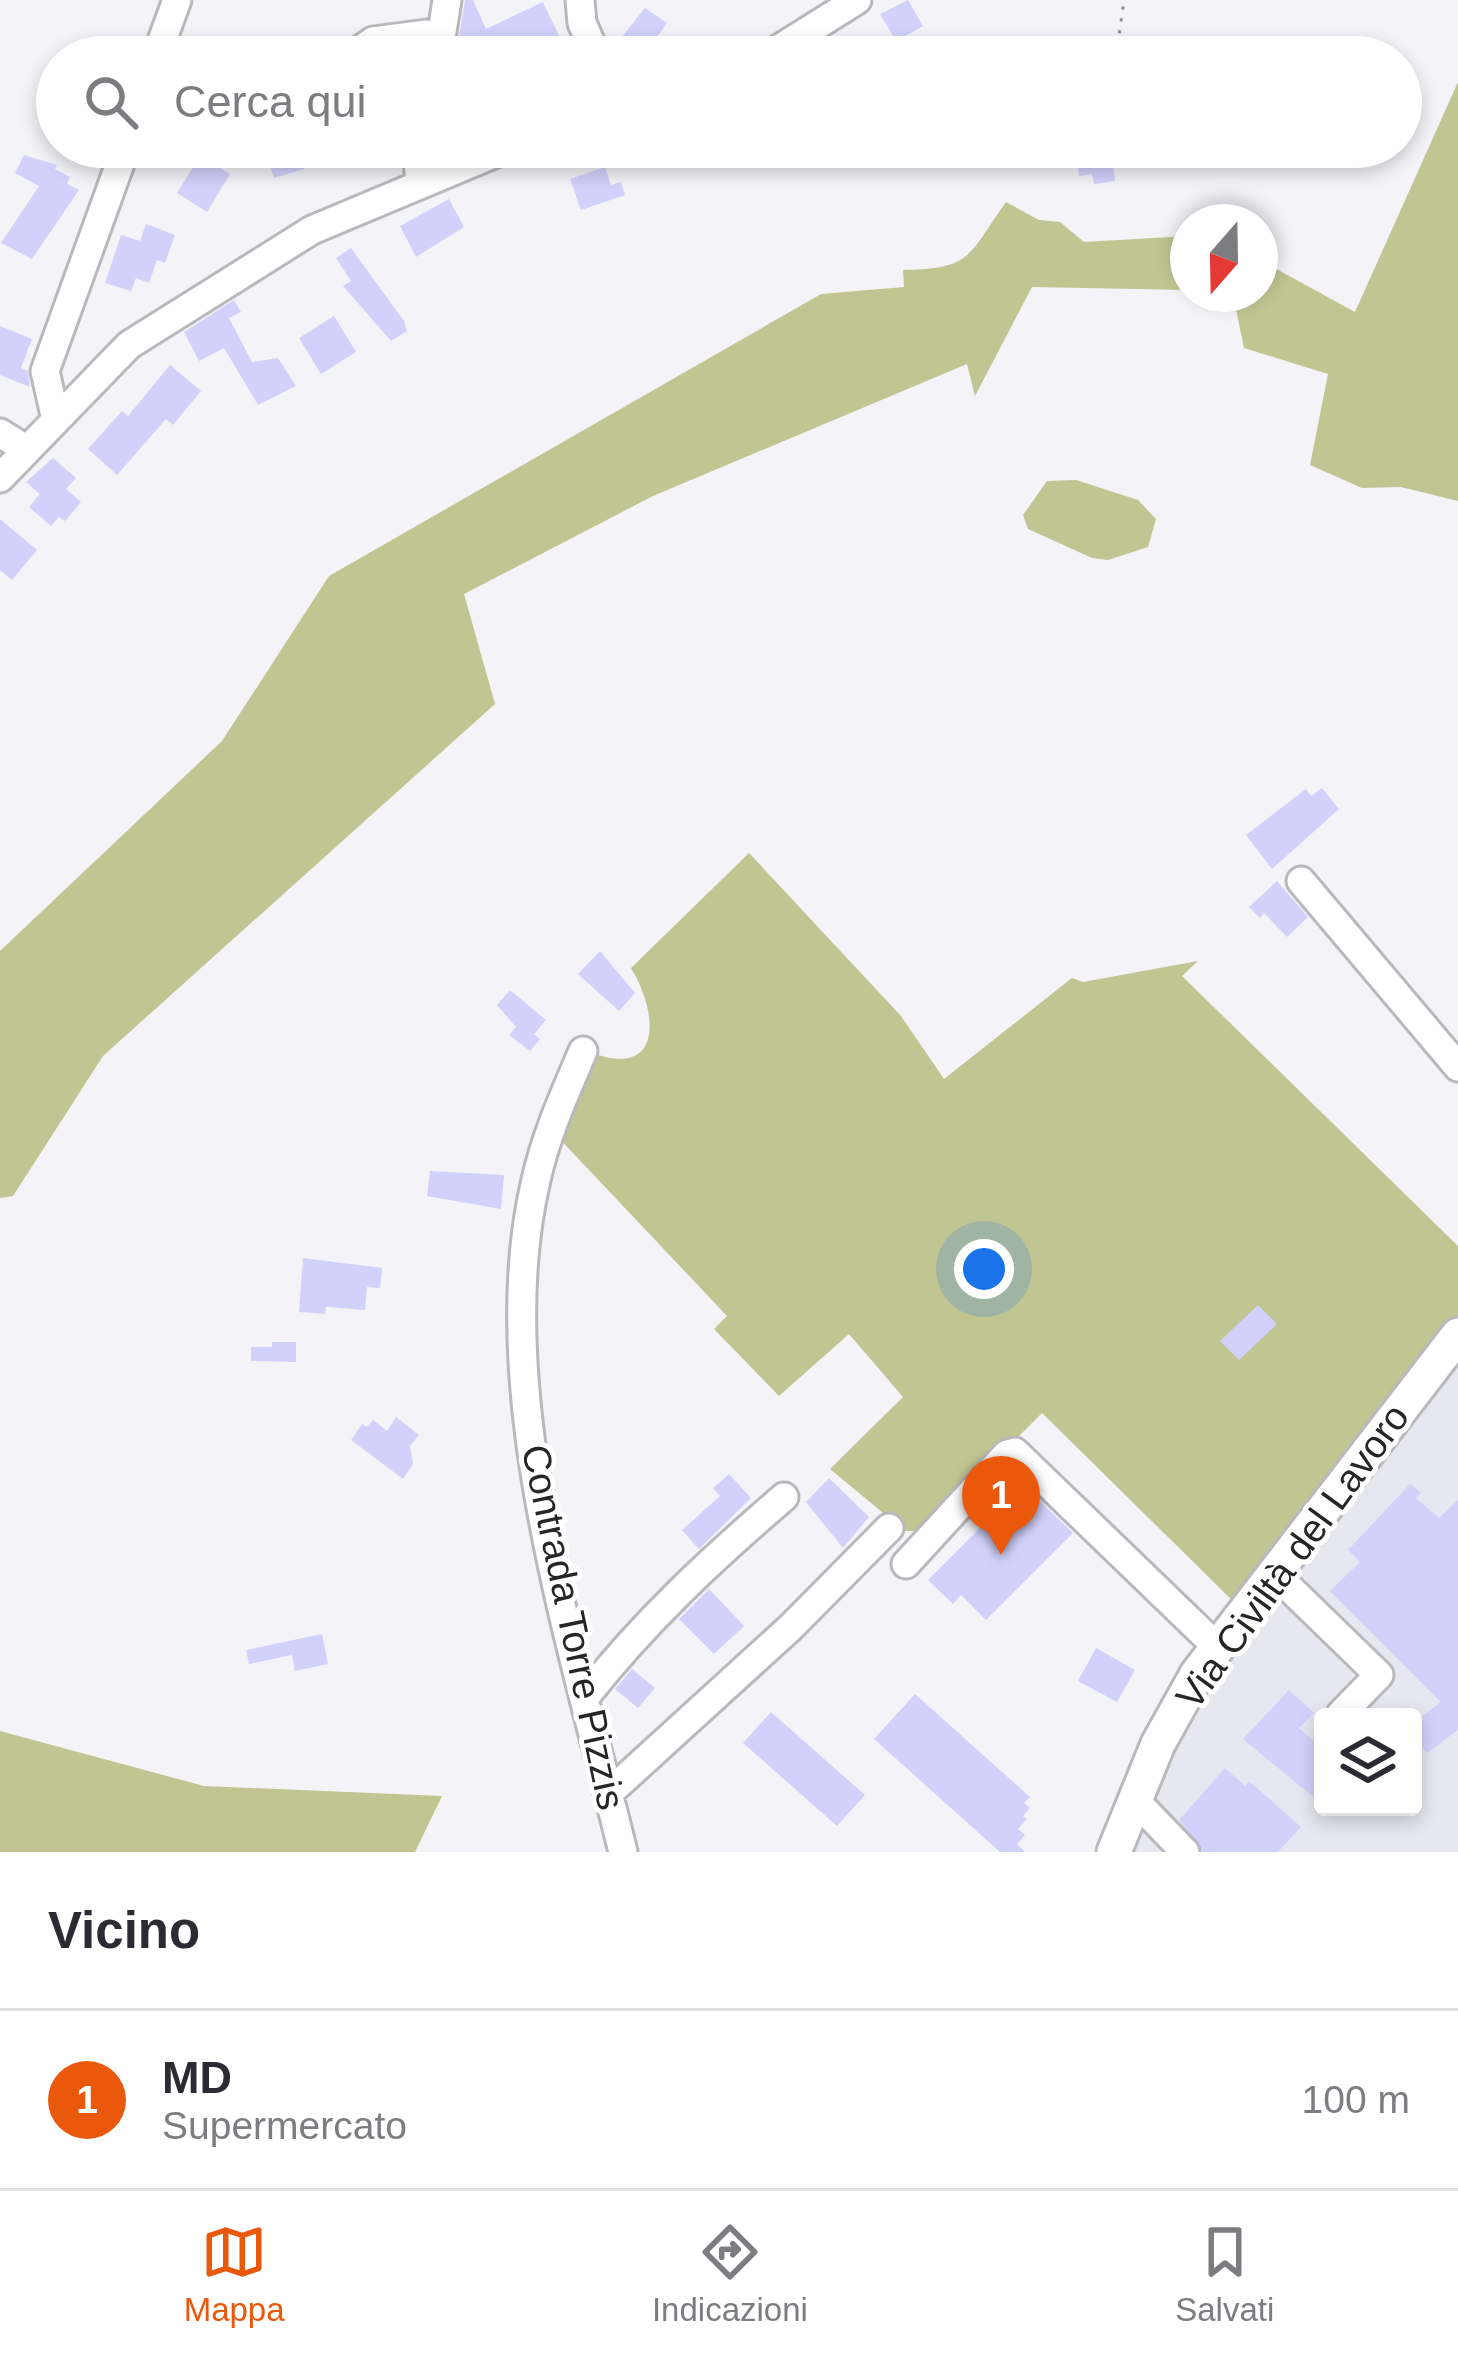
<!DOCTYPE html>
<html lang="it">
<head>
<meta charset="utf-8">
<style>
	body { margin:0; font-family:Helvetica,sans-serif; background:#f7f7f7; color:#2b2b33 }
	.controls { position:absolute; right:36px; bottom:36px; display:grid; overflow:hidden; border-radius:12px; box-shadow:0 6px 18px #0003 }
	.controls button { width:108px; height:108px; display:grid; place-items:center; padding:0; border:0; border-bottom:3px solid #e1e1e2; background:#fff; color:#2b2b33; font:60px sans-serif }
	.compass { position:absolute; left:1170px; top:204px; width:108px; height:108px; border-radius:50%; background:#fff; box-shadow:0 6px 18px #0003; rotate:200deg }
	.you { position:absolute; left:984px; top:1269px; width:42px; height:42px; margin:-30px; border:9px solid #fff; border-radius:50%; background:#1a73e8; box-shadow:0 0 0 18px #1a73e833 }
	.badge { display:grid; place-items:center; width:78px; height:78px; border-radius:50%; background:#ea580c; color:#fff; font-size:39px; font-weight:700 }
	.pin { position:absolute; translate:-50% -99px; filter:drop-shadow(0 3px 6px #0008) }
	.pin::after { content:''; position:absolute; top:63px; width:42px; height:36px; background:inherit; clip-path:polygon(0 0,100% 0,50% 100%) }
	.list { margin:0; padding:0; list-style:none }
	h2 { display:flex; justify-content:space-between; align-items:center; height:156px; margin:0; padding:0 48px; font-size:51px }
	h2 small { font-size:39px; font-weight:400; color:#7c7c81 }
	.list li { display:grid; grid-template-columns:78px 1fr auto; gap:36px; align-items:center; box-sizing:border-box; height:180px; padding:0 48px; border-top:3px solid #e1e1e2 }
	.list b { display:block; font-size:45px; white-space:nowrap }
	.list p { margin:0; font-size:39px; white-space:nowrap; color:#7c7c81 }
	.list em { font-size:39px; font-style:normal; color:#7c7c81 }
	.icon { flex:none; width:66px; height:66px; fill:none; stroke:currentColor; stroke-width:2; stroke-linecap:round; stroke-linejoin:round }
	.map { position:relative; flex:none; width:1458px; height:1852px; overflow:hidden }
	.search { position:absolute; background:#fff; box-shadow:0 6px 18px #0003; left:36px; right:36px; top:36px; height:132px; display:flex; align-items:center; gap:30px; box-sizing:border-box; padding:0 42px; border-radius:66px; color:#7c7c81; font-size:45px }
	.sheet { height:336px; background:#fff }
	nav { display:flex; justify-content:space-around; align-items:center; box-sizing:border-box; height:168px; border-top:3px solid #e1e1e2; background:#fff; font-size:33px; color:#7c7c81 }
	nav a { display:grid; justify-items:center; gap:6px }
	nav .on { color:#ea580c }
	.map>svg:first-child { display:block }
	.built { fill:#e7e7f2; fill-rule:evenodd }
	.green { fill:#c1c592 }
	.building { fill:#d2d1fb }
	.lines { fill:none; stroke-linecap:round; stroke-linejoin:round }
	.minor-casing { stroke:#b8b8bd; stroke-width:33 }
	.major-casing { stroke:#b8b8bd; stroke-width:39 }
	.path { stroke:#8b8b8e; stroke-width:3; stroke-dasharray:3 9; stroke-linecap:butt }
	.minor { stroke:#fff; stroke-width:27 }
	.major { stroke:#fff; stroke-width:33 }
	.labels { text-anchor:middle; stroke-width:10; stroke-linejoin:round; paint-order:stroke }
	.street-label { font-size:39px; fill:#262627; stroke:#fff }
</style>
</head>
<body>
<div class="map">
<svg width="1458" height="1852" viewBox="0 0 1458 1852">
	<rect width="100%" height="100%" fill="#f3f3f8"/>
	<path class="built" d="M1458 1359V1852H1126L1185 1729 1278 1590ZM1323 1717H1413V1807H1323Z"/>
	<path class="green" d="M1458 82V501L1401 487 1362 488 1310 465 1328 374 1244 348 1234 300 1208 294H1260V260L1355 312Z
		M1006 202 1039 220 1060 222 1084 242 1188 236V290L1032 287 975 396 967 364 653 496 464 594 495 704 103 1056 13 1196 0 1198V951L222 741 329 576 821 294 904 287 903 270C973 269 968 255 1006 202Z
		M1076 480 1138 500 1156 519 1148 547 1108 560 1092 558 1028 529 1023 515 1047 481Z
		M749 853 901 1016 944 1079 1072 978 1083 982 1198 961 1182 976 1458 1246V1318L1237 1605 1042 1413 924 1531H905L830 1469 903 1397 849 1334 779 1396 714 1329 727 1316 555 1134 592 1053C664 1079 658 1012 631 968Z
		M0 1731 204 1786 442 1796 415 1852H0Z"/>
	<path class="building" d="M465 0H473L486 29 543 2 569 57H456Z
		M908 0 923 26 896 41 880 14Z
		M645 8 667 23 652 44 682 57H631L633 49 621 38Z
		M263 147H297L304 169 274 178Z
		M24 155 57 165 55 169 70 177 67 184 79 190 32 259 1 243 39 186 15 173Z
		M1112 155 1115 181 1094 184 1092 174 1079 176 1077 159Z
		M200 156 230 174 207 212 177 193Z
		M605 167 611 185 621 182 625 195 581 210 570 179Z
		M449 199 464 227 416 257 400 226Z
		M146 224 175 235 165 263 157 260 149 283 136 278 131 291 105 283 121 235 140 241Z
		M351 248 404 321 407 331 391 341 343 286 351 281 336 258Z
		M234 300 241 312 229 318 252 362 278 358 296 386 258 405 224 348 199 361 184 332Z
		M334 316 356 352 321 374 299 338Z
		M0 326 32 339 21 368 28 371 30 387 0 375Z
		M170 365 201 391 173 425 166 419 117 475 88 449 122 411 128 416Z
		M53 458 76 478 66 489 81 502 65 521 59 517 51 526 29 507 40 494 26 482Z
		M0 519 37 550 12 580 0 570Z
		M1322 788 1339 809 1272 869 1246 835 1306 789 1311 796Z
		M1277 881 1308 917 1287 937 1264 913 1260 918 1249 907Z
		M600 951 635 993 619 1011 578 974Z
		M510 990 546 1020 534 1034 540 1039 530 1051 509 1035 516 1027 497 1005Z
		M430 1171 504 1175 501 1209 427 1196Z
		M303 1258 382 1268 380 1288 367 1287 365 1310 326 1307 325 1314 299 1312Z
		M1258 1305 1277 1324 1239 1360 1220 1341Z
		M272 1342H296V1362L251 1361V1347H272Z
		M396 1417 419 1435 410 1446 413 1464 403 1479 351 1440 362 1424 367 1427 373 1420 387 1431Z
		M729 1474 751 1498 699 1549 682 1530 720 1496 713 1488Z
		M829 1478 869 1517 843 1548 806 1502Z
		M1410 1484 1421 1493 1416 1498 1439 1518 1458 1500V1730L1427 1753 1413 1734V1723L1441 1702 1330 1591 1360 1562 1348 1550Z
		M1023 1485 1073 1533 986 1620 961 1595 953 1604 928 1580Z
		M709 1589 744 1626 714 1654 679 1619Z
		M322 1634 328 1664 295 1671 292 1655 249 1664 246 1650Z
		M1096 1648 1135 1670 1117 1702 1078 1681Z
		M632 1669 655 1688 638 1708 615 1689Z
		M1289 1690 1314 1713 1299 1728 1323 1750V1805L1243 1739Z
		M915 1694 1030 1797 1024 1803 1030 1808 1023 1816 1027 1819 1018 1829 1025 1835 1017 1844 1025 1852H1000L874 1739Z
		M771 1712 865 1795 837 1826 743 1743Z
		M1225 1768 1245 1786 1249 1781 1301 1827 1278 1852H1203L1179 1820Z"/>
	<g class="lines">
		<g class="minor-casing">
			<path id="minor" d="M580 0 582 23 597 57
				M156 57 177 0
				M350 57 373 41 427 34 425 57
				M438 57 447 0
				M766 57 857 0
				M417 147 420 185
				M56 420 45 371 126 147
				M0 433 27 450
				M0 478 129 345 312 230 510 147
				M1301 881 1458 1067
				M583 1051C565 1093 546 1135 536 1180 487 1386 574 1650 623 1852
				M906 1564 1007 1454 1015 1452 1217 1647
				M1273 1572 1379 1675 1341 1714
				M586 1696C645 1621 712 1559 784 1497
				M611 1791 791 1627 889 1528
				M1134 1799 1185 1852"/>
		</g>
		<g class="major-casing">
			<path id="major" d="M1114 1852 1158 1744 1197 1674 1458 1335"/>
		</g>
		<path class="path" d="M1116 57 1124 0"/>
		<use href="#minor" class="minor"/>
		<use href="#major" class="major"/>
	</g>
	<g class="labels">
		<g class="street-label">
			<text transform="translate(1292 1556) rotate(-54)" y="14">Via Civiltà del Lavoro</text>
			<text transform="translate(574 1627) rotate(78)" y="14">Contrada Torre Pizzis</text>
		</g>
	</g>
</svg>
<div class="controls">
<button><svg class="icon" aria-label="layers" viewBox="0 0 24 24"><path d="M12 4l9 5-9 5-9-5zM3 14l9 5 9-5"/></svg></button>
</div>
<svg class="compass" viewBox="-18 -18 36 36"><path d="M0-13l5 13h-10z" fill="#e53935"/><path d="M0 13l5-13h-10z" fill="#7c7c81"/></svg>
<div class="you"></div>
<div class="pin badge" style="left:1001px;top:1555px">1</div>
<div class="search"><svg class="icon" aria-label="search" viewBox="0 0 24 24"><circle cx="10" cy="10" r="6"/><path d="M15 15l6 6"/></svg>Cerca qui</div>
</div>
<section class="sheet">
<h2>Vicino<small></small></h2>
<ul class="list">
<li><span class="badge">1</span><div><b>MD</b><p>Supermercato</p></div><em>100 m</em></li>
</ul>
</section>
<nav>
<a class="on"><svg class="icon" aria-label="map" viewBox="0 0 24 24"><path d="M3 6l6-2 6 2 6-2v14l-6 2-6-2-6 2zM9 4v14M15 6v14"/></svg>Mappa</a>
<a><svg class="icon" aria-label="directions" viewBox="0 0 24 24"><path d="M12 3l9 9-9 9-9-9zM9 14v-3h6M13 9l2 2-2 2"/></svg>Indicazioni</a>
<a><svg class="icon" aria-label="saved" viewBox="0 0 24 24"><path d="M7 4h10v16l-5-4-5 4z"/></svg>Salvati</a>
</nav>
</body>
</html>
